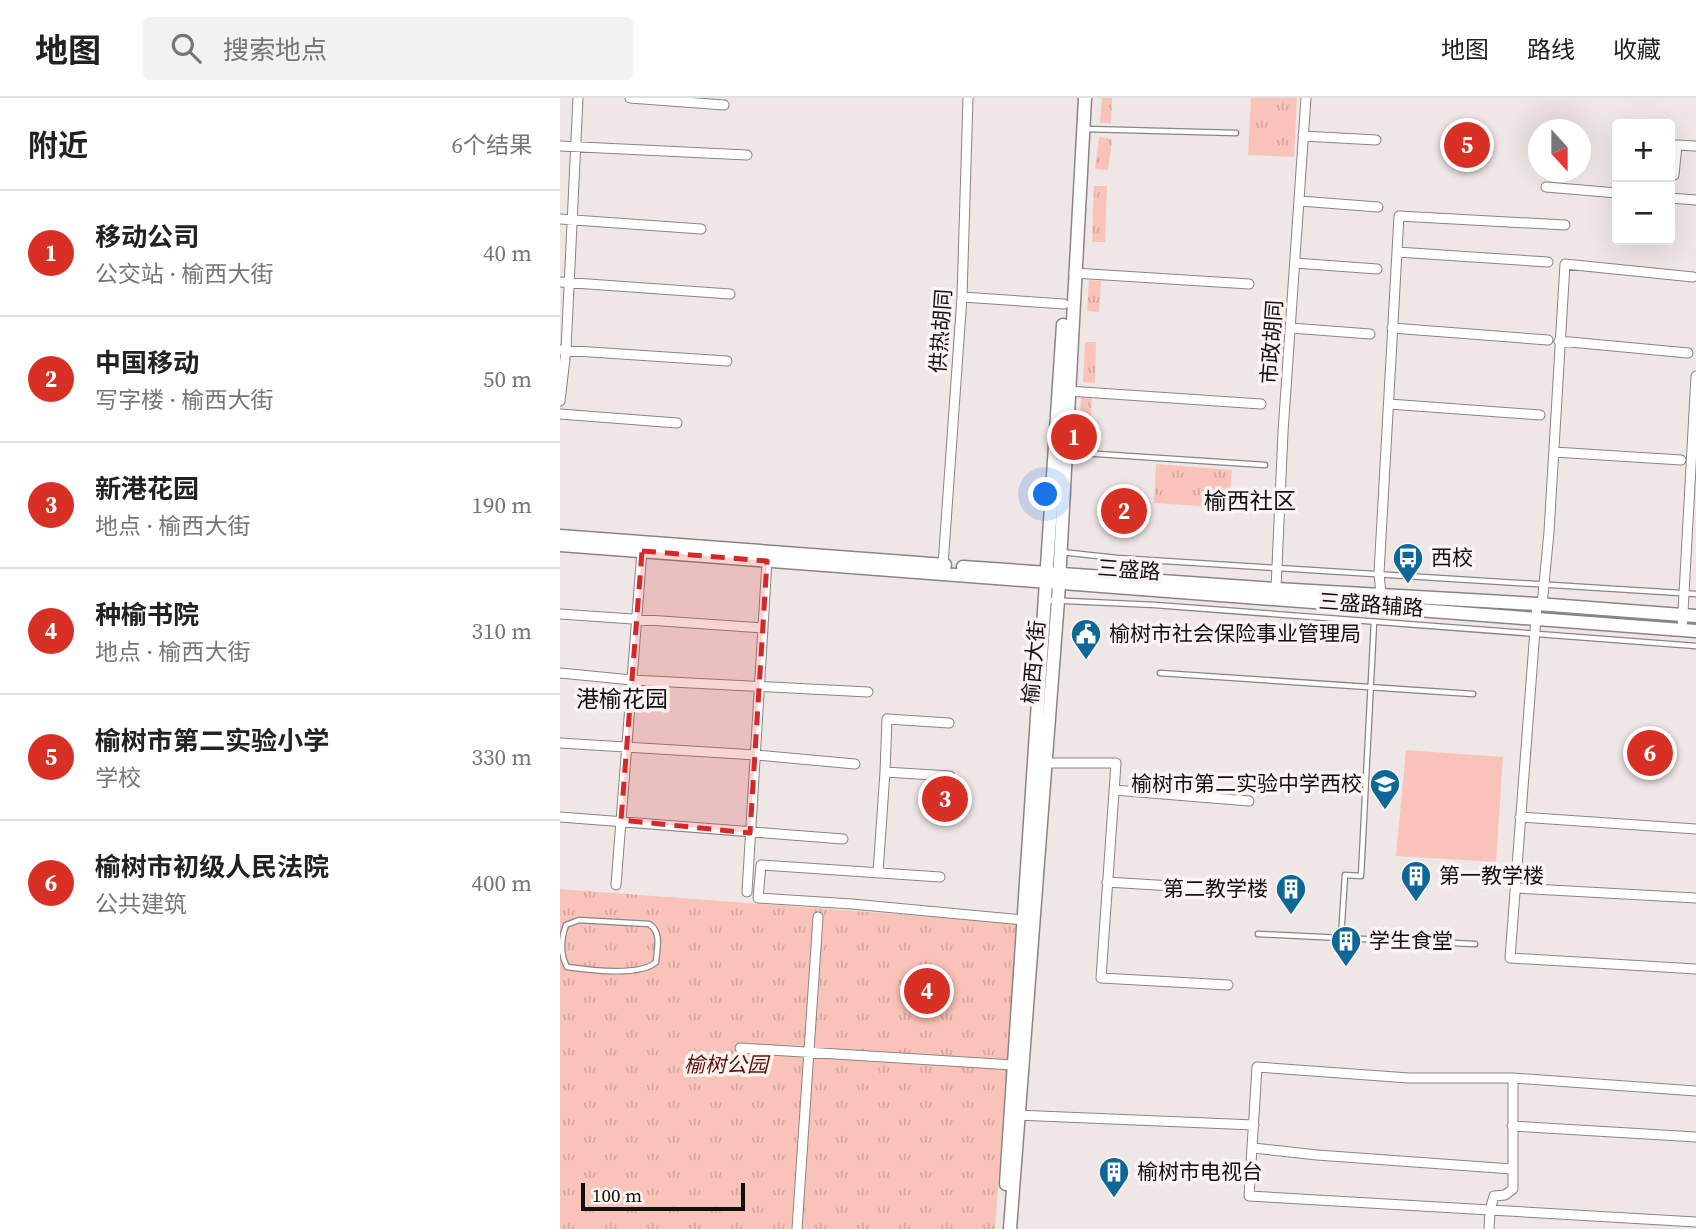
<!DOCTYPE html>
<html lang="zh">
<head>
<meta charset="utf-8">
<style>
	body { margin:0; font-family:"Source Serif 4","Noto Sans SC",serif; background:#f2f2f2; color:#222 }
	.controls { position:absolute; right:21px; top:21px; display:grid; overflow:hidden; border-radius:7px; box-shadow:0 7px 28px #0002 }
	.controls button { width:63px; height:63px; display:grid; place-items:center; padding:0; border:0; border-bottom:2px solid #e0e0e0; background:#fff; color:#222; font:35px sans-serif }
	.compass { position:absolute; left:968px; top:21px; width:63px; height:63px; border-radius:50%; background:#fff; box-shadow:0 7px 28px #0002; rotate:159deg }
	.scale { position:absolute; left:21px; bottom:18px; width:164px; box-sizing:border-box; padding-left:7px; border:4px solid #120f0f; border-top:0; font-size:19px; line-height:24px; white-space:nowrap; color:#120f0f; -webkit-text-stroke:5px #fcf4f2; paint-order:stroke }
	.you { position:absolute; left:486px; top:397px; width:24px; height:24px; margin:-18px; border:5px solid #fff; border-radius:50%; background:#1a73e8; box-shadow:0 0 0 10px #1a73e833 }
	.badge { display:grid; place-items:center; width:46px; height:46px; border-radius:50%; background:#d93025; color:#fff; font-size:23px; font-weight:700 }
	.pin { position:absolute; translate:-50% -50%; border:4px solid #fff; box-shadow:0 2px 7px #0006 }
	.list { margin:0; padding:0; list-style:none }
	h2 { display:flex; justify-content:space-between; align-items:center; height:91px; margin:0; padding:0 28px; font-size:30px }
	h2 small { font-size:23px; font-weight:400; color:#767676 }
	.list li { display:grid; grid-template-columns:46px 1fr auto; gap:21px; align-items:center; box-sizing:border-box; height:126px; padding:0 28px; border-top:2px solid #e0e0e0 }
	.list b { display:block; font-size:26px; white-space:nowrap }
	.list p { margin:0; font-size:23px; white-space:nowrap; color:#767676 }
	.list em { font-size:23px; font-style:normal; color:#767676 }
	.icon { flex:none; width:38px; height:38px; fill:none; stroke:currentColor; stroke-width:2; stroke-linecap:round; stroke-linejoin:round }
	.map { position:relative; flex:none; width:1136px; height:1131px; overflow:hidden }
	header { display:flex; align-items:center; gap:42px; box-sizing:border-box; height:98px; padding:0 35px; background:#fff; border-bottom:2px solid #e0e0e0 }
	header strong { font-size:33px }
	nav { display:flex; gap:38px; margin-inline-start:auto; font-size:24px }
	.search { width:490px; height:63px; background:#f2f2f2; display:flex; align-items:center; gap:18px; box-sizing:border-box; padding:0 24px; border-radius:7px; color:#767676; font-size:26px }
	main { display:flex }
	aside { flex:1; background:#fff }
	.map>svg:first-child { display:block }
	.grass { fill:url(#grass-tufts) }
	.garden { fill:#fac3b9 }
	.lines { fill:none; stroke-linecap:round; stroke-linejoin:round }
	.lane-casing { stroke:#8b8483; stroke-width:7 }
	.street-casing { stroke:#8b8483; stroke-width:11 }
	.secondary-casing { stroke:#8b8483; stroke-width:15 }
	.lane { stroke:#fff; stroke-width:4.5 }
	.street { stroke:#fff; stroke-width:9 }
	.secondary { stroke:#fff; stroke-width:12 }
	.marked { fill:#d62828; fill-opacity:0.2; stroke:#d62828; stroke-width:5; stroke-dasharray:14 9; stroke-linejoin:round }
	.labels { text-anchor:middle; stroke-width:7; stroke-linejoin:round; paint-order:stroke }
	.street-label { font-size:21px; fill:#120f0f; stroke:#fcf4f2 }
	.poi-label { font-size:21px; fill:#120f0f; stroke:#fcf4f2; text-anchor:start }
	.park-label { font-size:21px; font-style:italic; fill:#630e06; stroke:#fcf4f2 }
	.neighbourhood-label { font-size:23px; fill:#120f0f; stroke:#fcf4f2 }
</style>
</head>
<body>
<header>
<strong>地图</strong>
<div class="search"><svg class="icon" aria-label="search" viewBox="0 0 24 24"><circle cx="10" cy="10" r="6"/><path d="M15 15l6 6"/></svg>搜索地点</div>
<nav><a>地图</a><a>路线</a><a>收藏</a></nav>
</header>
<main>
<aside>
<h2>附近<small>6个结果</small></h2>
<ul class="list">
<li><span class="badge">1</span><div><b>移动公司</b><p>公交站 · 榆西大街</p></div><em>40 m</em></li>
<li><span class="badge">2</span><div><b>中国移动</b><p>写字楼 · 榆西大街</p></div><em>50 m</em></li>
<li><span class="badge">3</span><div><b>新港花园</b><p>地点 · 榆西大街</p></div><em>190 m</em></li>
<li><span class="badge">4</span><div><b>种榆书院</b><p>地点 · 榆西大街</p></div><em>310 m</em></li>
<li><span class="badge">5</span><div><b>榆树市第二实验小学</b><p>学校</p></div><em>330 m</em></li>
<li><span class="badge">6</span><div><b>榆树市初级人民法院</b><p>公共建筑</p></div><em>400 m</em></li>
</ul>
</aside>
<div class="map">
<svg width="1136" height="1131" viewBox="0 0 1136 1131">
	<defs>
		<pattern id="grass-tufts" width="24" height="20" patternUnits="userSpaceOnUse" patternTransform="scale(1.75)"><rect width="24" height="20" fill="#fac3b9"/><path d="M3 7l-1-3M5 7V3M7 7l1-3M15 17l-1-3M17 17v-4M19 17l1-3" fill="none" stroke="#d5a69e"/></pattern>
	</defs>
	<rect width="100%" height="100%" fill="#efe7e5"/>
	<path class="grass" d="M542 0H552L551 25H540Z
		M691 0H737L734 59 688 57Z
		M539 39 552 41 548 72 535 71Z
		M534 88H547L545 144H532Z
		M529 182 541 183 539 214 527 213Z
		M525 244H536L535 285 523 284Z
		M521 298 532 299 530 338H519Z
		M596 366 672 372 669 410 594 405Z
		M0 791 457 825 435 1131H0Z"/>
	<path class="garden" d="M846 652 943 659 936 764 836 758Z"/>
	<g class="lines">
		<g class="lane-casing">
			<path id="lane" d="M526 31 676 35
				M507 354 705 367
				M501 454 557 460 1136 496
				M485 502 595 507 1136 548
				M814 524 801 778 785 777 781 840 915 846
				M600 575 913 596
				M19 822 89 826C102 834 97 850 96 864 80 879 28 872 7 869 0 856 1 841 6 827Z
				M698 836 781 840"/>
		</g>
		<g class="street-casing">
			<path id="street" d="M70 0 164 7
				M743 38 816 42
				M0 48 187 57
				M1114 77 1117 47 1136 48
				M986 89 1057 95
				M1110 100 1136 102
				M740 103 818 109
				M0 121 141 131
				M837 154 988 164
				M735 165 817 171
				M514 175 689 186
				M0 184 170 196
				M402 199 504 206
				M731 230 810 236
				M832 230 988 242
				M999 243 1128 255
				M0 252 167 263
				M508 293 701 306
				M0 303 6 252 18 0
				M829 306 980 317
				M0 316 117 325
				M994 354 1121 362
				M383 467 402 199 408 0
				M716 491 723 334 746 0
				M821 497 819 475 839 118 1005 127
				M977 506 950 860 1136 871
				M982 507 989 434 1005 166 1133 179
				M0 516 203 530
				M1122 532 1136 278
				M0 575 72 582 308 594
				M0 645 196 657 295 666
				M483 665H556L541 880 668 887
				M325 674 327 621 389 625
				M554 692 689 703
				M0 719 283 741
				M960 719 1136 731
				M318 774 325 674 390 678
				M380 779 201 767 198 800 292 806 463 822
				M547 784 677 792
				M56 787 82 453
				M955 790 1136 800
				M187 794 207 463
				M180 950 453 967
				M953 980V1091L945 1097 934 1098 930 1112 1136 1124
				M455 1017 694 1027
				M952 1028 1136 1039
				M693 1050 757 1057 952 1071
				M237 1131 258 819
				M929 1131 930 1112 689 1098 697 969 849 980H953L1136 993"/>
		</g>
		<g class="secondary-casing">
			<path id="secondary" d="M0 438 385 467
				M0 447 1136 533
				M403 469 716 491 977 506 1136 518
				M446 1086 503 227
				M450 1131 498 502 525 0"/>
		</g>
		<use href="#lane" class="lane"/>
		<use href="#street" class="street"/>
		<use href="#secondary" class="secondary"/>
	</g>
	<path class="marked" d="M82 453 207 463 190 735 61 722Z"/>
	<defs>
		<g id="bus-pin" transform="scale(1.575)"><path d="M0 17L-7.5 6A9.5 9.5 0 1 1 7.5 6Z" fill="#0d6797" stroke="#fcf4f2"/><path d="M-5-6H5V4H4V6H2V4H-2V6H-4V4H-5ZM-3.5-4V0h7V-4ZM-3.5 1.2v1.5H-2V1.2ZM2 1.2v1.5H3.5V1.2Z" fill="#fff"/></g>
		<g id="civic-pin" transform="scale(1.575)"><path d="M0 17L-7.5 6A9.5 9.5 0 1 1 7.5 6Z" fill="#0d6797" stroke="#fcf4f2"/><path d="M-.6-6.5H3V-4.5H.6V-3L4-1V1h2V6H-6V1h2V-1L-.6-3ZM-1.2 2.5V6h2.4V2.5Z" fill="#fff"/></g>
		<g id="school-pin" transform="scale(1.575)"><path d="M0 17L-7.5 6A9.5 9.5 0 1 1 7.5 6Z" fill="#0d6797" stroke="#fcf4f2"/><path d="M0-5L7-2L0 1L-7-2ZM-4 1L0 2.5L4 1V4Q0 6-4 4Z" fill="#fff"/></g>
		<g id="building-pin" transform="scale(1.575)"><path d="M0 17L-7.5 6A9.5 9.5 0 1 1 7.5 6Z" fill="#0d6797" stroke="#fcf4f2"/><path d="M-4-6H4V6H1V3H-1V6H-4ZM-2.5-4.3h1.7v1.8h-1.7ZM.8-4.3h1.7v1.8H.8ZM-2.5-1h1.7V.8h-1.7ZM.8-1h1.7V.8H.8Z" fill="#fff"/></g>
	</defs>
	<g fill-rule="evenodd">
		<use href="#bus-pin" x="848" y="460"/>
		<use href="#civic-pin" x="526" y="536"/>
		<use href="#school-pin" x="825" y="686"/>
		<use href="#building-pin" x="856" y="778"/>
		<use href="#building-pin" x="731" y="791"/>
		<use href="#building-pin" x="786" y="843"/>
		<use href="#building-pin" x="554" y="1074"/>
	</g>
	<g class="labels">
		<g class="street-label">
			<text transform="translate(381 233) rotate(-86)" y="7">供热胡同</text>
			<text transform="translate(712 244) rotate(-86)" y="7">市政胡同</text>
			<text transform="translate(569 472) rotate(4)" y="7">三盛路</text>
			<text transform="translate(811 507) rotate(4)" y="7">三盛路辅路</text>
			<text transform="translate(474 564) rotate(-85)" y="7">榆西大街</text>
		</g>
		<g class="poi-label">
			<text x="871" y="467">西校</text>
			<text x="549" y="543">榆树市社会保险事业管理局</text>
			<text x="802" y="693" text-anchor="end">榆树市第二实验中学西校</text>
			<text x="879" y="785">第一教学楼</text>
			<text x="708" y="798" text-anchor="end">第二教学楼</text>
			<text x="809" y="850">学生食堂</text>
			<text x="577" y="1081">榆树市电视台</text>
		</g>
		<g class="park-label">
			<text x="166" y="974">榆树公园</text>
		</g>
		<g class="neighbourhood-label">
			<text x="690" y="411">榆西社区</text>
			<text x="62" y="609">港榆花园</text>
		</g>
	</g>
</svg>
<div class="controls">
<button>+</button>
<button>−</button>
</div>
<svg class="compass" viewBox="-18 -18 36 36"><path d="M0-13l5 13h-10z" fill="#e53935"/><path d="M0 13l5-13h-10z" fill="#767676"/></svg>
<div class="scale">100 m</div>
<div class="you"></div>
<div class="pin badge" style="left:514px;top:339px">1</div>
<div class="pin badge" style="left:564px;top:413px">2</div>
<div class="pin badge" style="left:385px;top:701px">3</div>
<div class="pin badge" style="left:367px;top:893px">4</div>
<div class="pin badge" style="left:907px;top:47px">5</div>
<div class="pin badge" style="left:1090px;top:655px">6</div>
</div>
</main>
</body>
</html>
